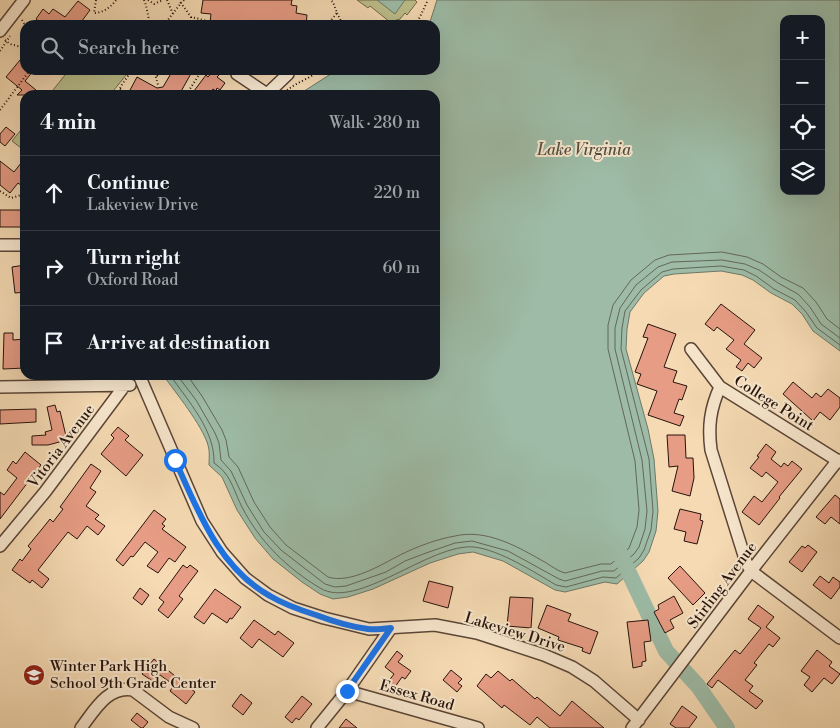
<!DOCTYPE html>
<html lang="en">
<head>
<meta charset="utf-8">
<style>
	body { margin:0; font-family:"Libre Bodoni",serif; background:#20242c; color:#f1f3f6 }
	.controls { position:absolute; right:15px; top:15px; display:grid; overflow:hidden; border-radius:10px; box-shadow:0 5px 20px #0002 }
	.controls button { width:45px; height:45px; display:grid; place-items:center; padding:0; border:0; border-bottom:1px solid #363941; background:#171b24; color:#f1f3f6; font:25px sans-serif }
	.stop { position:absolute; width:15px; height:15px; margin:-11px; border:4px solid #1a73e8; border-radius:50%; background:#fff }
	.stop.end { background:#1a73e8; border-color:#fff; box-shadow:0 1px 5px #0008 }
	.list { margin:0; padding:0; list-style:none }
	h2 { display:flex; justify-content:space-between; align-items:center; height:65px; margin:0; padding:0 20px; font-size:21px }
	h2 small { font-size:16px; font-weight:400; color:#9ea1a6 }
	.list li { display:grid; grid-template-columns:32px 1fr auto; gap:15px; align-items:center; box-sizing:border-box; height:75px; padding:0 20px; border-top:1px solid #363941 }
	.list b { display:block; font-size:19px; white-space:nowrap }
	.list p { margin:0; font-size:16px; white-space:nowrap; color:#9ea1a6 }
	.list em { font-size:16px; font-style:normal; color:#9ea1a6 }
	.icon { flex:none; width:28px; height:28px; fill:none; stroke:currentColor; stroke-width:2; stroke-linecap:round; stroke-linejoin:round }
	.map { position:relative; flex:none; width:840px; height:728px; overflow:hidden }
	.search { position:absolute; background:#171b24; box-shadow:0 5px 20px #0002; left:20px; top:20px; width:420px; height:55px; display:flex; align-items:center; gap:12px; box-sizing:border-box; padding:0 18px; border-radius:15px; color:#9ea1a6; font-size:19px }
	.panel { position:absolute; background:#171b24; box-shadow:0 5px 20px #0002; left:20px; top:90px; width:420px; height:290px; border-radius:15px }
	.map>svg:first-child { display:block }
	.green { fill:#bdbf8b; stroke:#72694c }
	.water { fill:#9dbba6; stroke:#6d7868; fill-rule:evenodd }
	.lines { fill:none; stroke-linecap:round; stroke-linejoin:round }
	.shore { stroke:#626759; stroke-width:1 }
	.river { stroke:#9dbba6; stroke-width:16 }
	.building { fill:#e79d85; stroke:#26130c }
	.minor-casing { stroke:#5a4536; stroke-width:14 }
	.path { stroke:#26130c; stroke-width:2; stroke-dasharray:1 2.5; stroke-linecap:butt }
	.minor { stroke:#f8e7ce; stroke-width:11 }
	.route { stroke:#1a73e8; stroke-width:6 }
	.labels { text-anchor:middle; stroke-width:4; stroke-linejoin:round; paint-order:stroke }
	.street-label { font-size:15px; fill:#26130c; stroke:#f8e7ce }
	.poi-label { font-size:15px; fill:#26130c; stroke:#f8e7ce; text-anchor:start }
	.water-label { font-size:16px; font-style:italic; fill:#504e42; stroke:#f8e7ce }
</style>
</head>
<body>
<div class="map">
<svg width="840" height="728" viewBox="0 0 840 728">
	<rect width="100%" height="100%" fill="#f5dab3"/>
	<filter id="stains"><feTurbulence type="fractalNoise" baseFrequency=".004" numOctaves="4"/><feColorMatrix values="0 0 0 0 .2 0 0 0 0 .09 0 0 0 0 .02 0 0 0 .5 -.17"/></filter>
	<radialGradient id="worn" r=".72"><stop offset=".6" stop-color="#630" stop-opacity="0"/><stop offset="1" stop-color="#630" stop-opacity=".3"/></radialGradient>
	<path class="green" d="M357 0H415L417 2 407 15 405 13 400 19 390 22 370 6 368 8Z
		M69 70H119L126 75 110 95H49Z
		M25 125V151L12 141Z"/>
	<path class="water" d="M377 0H405L395 14Z
		M437 0H840V351L813 331 802 314 792 304 771 293 753 280 742 275 721 271 674 274 664 276 644 293 630 312 627 329 626 349 648 429 654 459 658 511 656 531 649 552 643 561 617 584 605 582 565 592 555 590 503 561 473 552 458 554 430 563 373 589 348 597 333 599 320 594 302 582 273 559 255 538 237 510 222 477 209 465C209 458 210 452 208 445 202 425 176 393 163 375H435V95H298L337 70H435V25H429ZM784 19H821V191H784Z"/>
	<g class="lines">
		<path class="shore" d="M170 375C188 401 215 430 214 463 218 466 222 469 225 473 233 483 236 496 242 507 259 541 288 569 320 588 357 611 430 543 474 547 500 550 534 572 556 585L566 587 603 577 616 578 639 558 644 550 651 530 653 511 649 459 621 349 622 328 625 311 641 290 662 272 673 269 721 266 744 270 756 276 774 289 795 300 806 312 817 328 840 345
			M177 375 196 400 215 433 219 443 221 460 231 471 247 505 264 532 281 550 325 584 335 587 346 586 386 572 405 561 426 553 455 543 472 541 508 551 559 579 565 581 602 571H614L634 554 639 547 645 529 647 511 642 460 615 349V328L620 308 636 285 658 267 672 262 722 260 745 264 759 270 778 283 798 294 810 307 821 324 840 338
			M187 375 202 396 222 430 226 440 229 457 238 467 254 502 270 527 286 545 328 577C350 584 381 565 400 555 416 547 437 539 455 536 485 529 515 545 541 560 549 564 557 571 565 573L601 564H611L629 548 637 527 639 510 635 461 608 349V325L613 305 631 280 655 260 669 255 722 252 747 257 763 264 781 277 803 288 816 302 827 319 840 329"/>
		<path class="river" d="M620 554 666 651 698 686 727 728"/>
	</g>
	<path class="building" d="M203 0H292L291 5 297 6 296 13 307 15 306 25H224L210 23 211 14 201 13Z
		M78 1 90 10 79 25H43L36 19 43 9 49 14 53 9 65 17Z
		M25 54V70H34L25 81 42 95H17L22 90 6 77Z
		M173 70H193L179 95H134L129 92 137 77 157 88 163 87Z
		M214 70 220 74 217 77 225 83 220 90 217 88 216 91 213 89 208 95H191L206 75 208 77Z
		M6 127 15 134 5 146 0 142V134Z
		M25 158V188L18 183 10 193 0 185V161L14 172Z
		M0 210H25V227H0Z
		M25 265V292L15 293 12 267Z
		M721 304 755 330 744 344 762 358 754 368 748 363 742 371 736 367 741 360 726 349 734 340 717 327 714 331 705 324Z
		M648 324 676 334 664 367 677 371 673 382 687 386 682 400 679 399 674 413 684 416 680 426 648 415 657 391 637 384 641 374 635 372 648 338 643 337Z
		M4 333H13V340L25 339V368L3 369Z
		M793 382 812 398 816 393 821 397 828 389 840 398V407L830 420 820 412 813 421 783 394Z
		M55 405 57 412 60 411 67 440 48 445H32V436L46 435 45 432 52 430 47 407Z
		M36 409V422L0 424V410Z
		M118 427 129 436 125 440 143 455 126 476 101 454 114 438 111 435Z
		M667 435H685L686 458H693L694 478 690 496 672 491 678 466 669 467Z
		M766 444 776 452 771 459 781 467 784 463 788 466 792 461 802 469 779 497 780 498 759 525 742 512 754 496 762 502 778 482 766 472 762 477 750 468 759 457 757 456Z
		M25 452 41 465 0 519V492L4 495 17 478 7 470 13 461 16 464Z
		M91 464 101 471 90 488 96 492 86 506 99 515 95 519 105 526 98 535 87 526 77 539 68 532 38 570 49 579 42 588 32 580 30 583 12 570 20 559 22 561 31 549 28 546 42 529 50 519 53 522 63 509 60 507Z
		M835 495 840 499V524L831 517 825 524 816 517Z
		M680 509 701 514 700 520 703 521 697 544 684 541 686 532 674 529Z
		M154 510 166 519 162 524 165 526 162 529 186 547 175 562 169 558 158 573 147 566 158 552 145 542 133 557 131 556 123 566 116 560Z
		M808 545 817 552 802 572 789 562 802 546 805 548Z
		M183 565 187 568 190 565 198 571 179 596 183 599 168 618 158 610 164 602 159 598Z
		M680 566 705 593 693 605 668 578Z
		M820 576 829 583 833 577 840 582V587L831 599 813 585Z
		M429 581 453 587 448 608 423 601Z
		M140 588 149 595 142 605 133 598Z
		M215 589 241 607 232 619 230 618 227 623 212 613 204 624 194 617Z
		M674 596 683 613 670 620 674 628 665 633 654 612 659 609 658 605Z
		M510 597 533 598 531 628 507 626Z
		M547 605 571 614 568 621 598 632 590 654 582 651 583 648 558 640 559 637 538 628Z
		M758 605 774 617 766 627 780 638 773 647 769 644 754 663 757 665 745 680 753 686 749 691 763 701 756 709 718 680 712 688 707 684 735 650 740 654 761 628 748 619Z
		M254 620 275 635 278 631 294 643 283 657 259 639 252 648 240 638Z
		M648 620 651 641 644 642 646 661 642 662V666L633 668 627 622Z
		M817 650 832 662 829 666 840 674 832 684 824 678 812 692 804 685 810 677 801 671Z
		M397 651 403 656 398 662 411 671 405 679 402 677 395 687 388 682 394 674 385 667Z
		M154 659 195 692 186 704 170 691 174 685 160 675 154 682 142 674Z
		M451 670 462 679 458 683 462 686 457 692 443 680Z
		M498 671 510 681 512 679 535 699 537 697 560 716 572 701 604 728H550L537 717 530 725 504 705 502 708 477 686 486 674 491 678Z
		M241 694 252 703 243 715 232 706Z
		M302 696 312 704 299 720 296 718 292 723 285 717Z
		M682 706 697 717 689 728H676L670 724Z
		M137 713 148 722 143 728H141L131 720Z
		M346 719 357 728H339Z"/>
	<g class="lines">
		<g class="minor-casing">
			<path id="minor" d="M0 31 24 0
				M237 70V74L267 94
				M266 95 288 74 282 70
				M0 245H25
				M691 349 720 387 840 462
				M139 375 202 521 222 552 245 578 268 595 293 608 324 618 369 629 435 625 477 633 544 655 572 667 594 681 639 720
				M0 387 130 385
				M720 387C710 409 708 427 711 450L746 562 751 571 840 638
				M0 546 45 492 125 385
				M347 691 478 728
				M81 728C94 711 108 685 133 690L169 717 193 728
				M317 728 347 691 391 628
				M632 728 751 571 838 460"/>
		</g>
		<path class="path" d="M96 0 94 13C103 13 111 7 116 0
			M144 0 146 5 150 25
			M148 0 154 4 163 0
			M167 0 173 14
			M184 0 181 3 191 17 207 21
			M337 13 343 25
			M191 17V25
			M22 20 25 25
			M164 25 181 3 179 0
			M327 25 337 13 333 2 330 0
			M416 25 428 0
			M5 40 10 44 25 48
			M0 51 10 36
			M119 70 129 73
			M136 70V73L144 70
			M154 70 158 85
			M385 70V71
			M157 76 162 70
			M120 89 131 95
			M118 95 121 86 132 70
			M188 95V92L202 70
			M282 95C293 83 308 80 320 70
			M0 110 30 70
			M0 191 11 198 25 194"/>
		<use href="#minor" class="minor"/>
	</g>
	<g class="lines">
		<path class="route" d="M175 460C198 511 219 568 270 596 285 605 300 610 316 615 332 621 351 627 368 629 375 630 383 629 391 628L347 691"/>
	</g>
	<defs>
		<g id="school-disc" transform="scale(1.125)"><circle r="9.5" fill="#8f2418" stroke="#f8e7ce"/><path d="M0-5L7-2L0 1L-7-2ZM-4 1L0 2.5L4 1V4Q0 6-4 4Z" fill="#fff"/></g>
	</defs>
	<g fill-rule="evenodd">
		<use href="#school-disc" x="34" y="675"/>
	</g>
	<g class="labels">
		<g class="street-label">
			<text transform="translate(774 403) rotate(32)" y="5">College Point</text>
			<text transform="translate(61 446) rotate(-53)" y="5">Vitoria Avenue</text>
			<text transform="translate(722 585) rotate(-53)" y="5">Stirling Avenue</text>
			<text transform="translate(515 632) rotate(17)" y="5">Lakeview Drive</text>
			<text transform="translate(417 695) rotate(16)" y="5">Essex Road</text>
		</g>
		<g class="poi-label">
			<text x="50" y="671">Winter Park High<tspan x="50" dy="17">School 9th Grade Center</tspan></text>
		</g>
		<g class="water-label">
			<text x="584" y="155">Lake Virginia</text>
		</g>
	</g>
	<rect width="100%" height="100%" filter="url(#stains)"/>
	<rect width="100%" height="100%" fill="url(#worn)"/>
</svg>
<div class="controls">
<button>+</button>
<button>−</button>
<button><svg class="icon" aria-label="locate" viewBox="0 0 24 24"><circle cx="12" cy="12" r="6"/><path d="M12 2v4M12 18v4M2 12h4M18 12h4"/></svg></button>
<button><svg class="icon" aria-label="layers" viewBox="0 0 24 24"><path d="M12 4l9 5-9 5-9-5zM3 14l9 5 9-5"/></svg></button>
</div>
<div class="stop" style="left:175px;top:460px"></div>
<div class="stop end" style="left:347px;top:691px"></div>
<div class="search"><svg class="icon" aria-label="search" viewBox="0 0 24 24"><circle cx="10" cy="10" r="6"/><path d="M15 15l6 6"/></svg>Search here</div>
<section class="panel">
<h2>4 min<small>Walk · 280 m</small></h2>
<ul class="list">
<li><svg class="icon" aria-label="ahead" viewBox="0 0 24 24"><path d="M12 20V5M6 11l6-6 6 6"/></svg><div><b>Continue</b><p>Lakeview Drive</p></div><em>220 m</em></li>
<li><svg class="icon" aria-label="right" viewBox="0 0 24 24"><path d="M7 20v-9h11M14 6l5 5-5 5"/></svg><div><b>Turn right</b><p>Oxford Road</p></div><em>60 m</em></li>
<li><svg class="icon" aria-label="arrive" viewBox="0 0 24 24"><path d="M6 21V4h12l-3 4 3 4H6"/></svg><div><b>Arrive at destination</b></div></li>
</ul>
</section>
</div>
</body>
</html>
